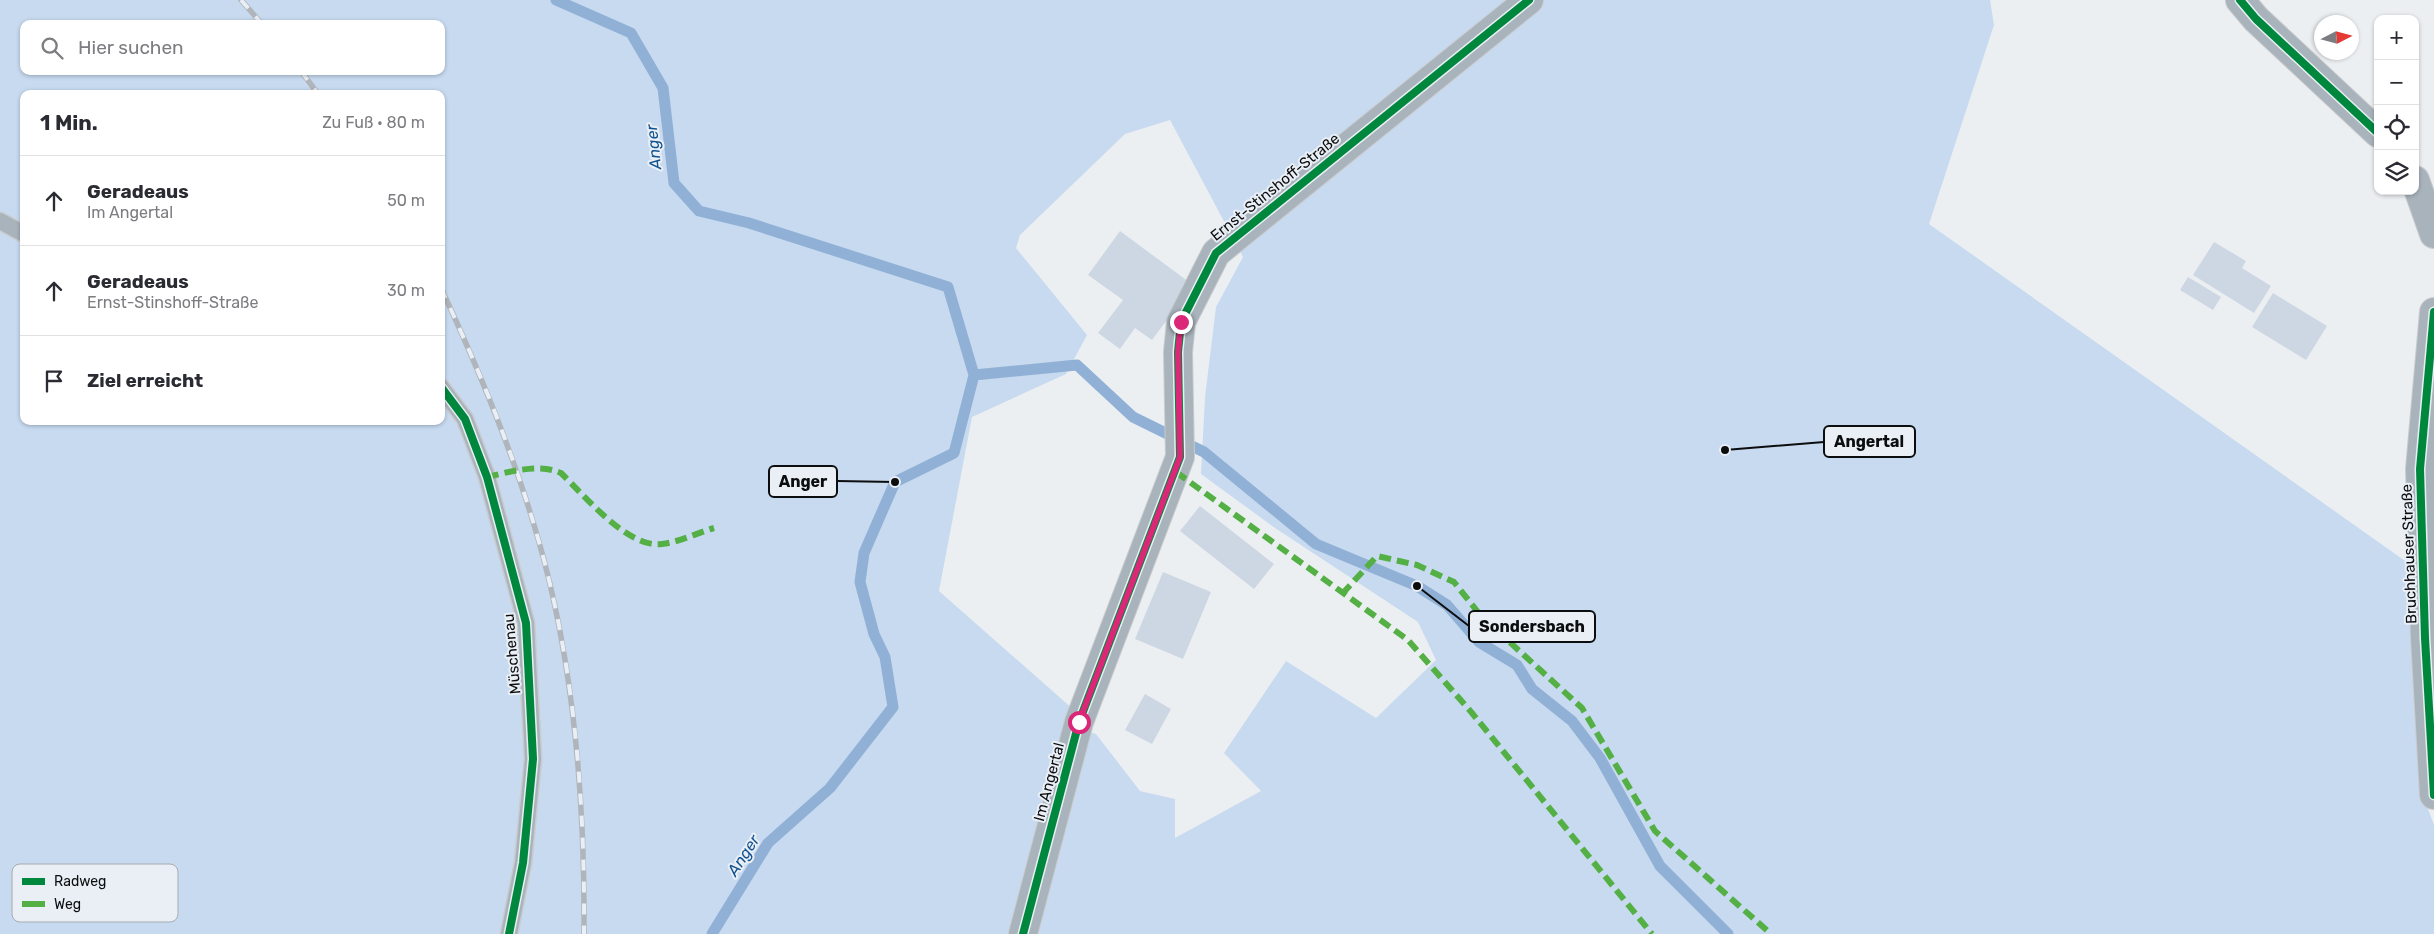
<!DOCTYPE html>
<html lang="de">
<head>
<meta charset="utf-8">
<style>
	body { margin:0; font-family:Rubik,sans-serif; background:#f2f2f3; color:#2b2b33 }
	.controls { position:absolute; right:15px; top:15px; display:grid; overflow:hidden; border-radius:10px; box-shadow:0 1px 4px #0004 }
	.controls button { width:45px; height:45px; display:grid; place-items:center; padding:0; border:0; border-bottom:1px solid #e1e1e2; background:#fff; color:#2b2b33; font:25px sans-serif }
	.compass { position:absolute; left:2314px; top:15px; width:45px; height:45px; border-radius:50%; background:#fff; box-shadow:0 1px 4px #0004; rotate:84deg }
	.stop { position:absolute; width:15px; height:15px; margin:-11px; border:4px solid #db2777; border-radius:50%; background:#fff }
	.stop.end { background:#db2777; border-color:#fff; box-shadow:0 1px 5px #0008 }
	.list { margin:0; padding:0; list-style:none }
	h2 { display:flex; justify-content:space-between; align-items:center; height:65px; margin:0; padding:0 20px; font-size:21px }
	h2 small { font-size:16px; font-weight:400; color:#7c7c81 }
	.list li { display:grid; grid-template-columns:32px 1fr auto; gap:15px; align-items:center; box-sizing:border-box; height:90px; padding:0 20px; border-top:1px solid #e1e1e2 }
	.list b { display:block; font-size:19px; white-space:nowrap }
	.list p { margin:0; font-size:16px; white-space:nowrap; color:#7c7c81 }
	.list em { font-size:16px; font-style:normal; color:#7c7c81 }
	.icon { flex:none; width:28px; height:28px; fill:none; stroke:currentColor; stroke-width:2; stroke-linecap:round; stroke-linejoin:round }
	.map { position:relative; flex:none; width:2434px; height:934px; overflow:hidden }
	.search { position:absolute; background:#fff; box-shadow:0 1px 4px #0004; left:20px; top:20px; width:425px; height:55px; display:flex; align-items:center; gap:12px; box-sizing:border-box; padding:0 18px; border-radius:10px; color:#7c7c81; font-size:19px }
	.panel { position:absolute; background:#fff; box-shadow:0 1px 4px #0004; left:20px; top:90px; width:425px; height:335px; border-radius:10px }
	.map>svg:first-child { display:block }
	.green { fill:#c7daf0; fill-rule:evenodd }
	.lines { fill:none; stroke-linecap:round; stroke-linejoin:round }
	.stream { stroke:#90b1d5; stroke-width:11 }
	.building { fill:#cdd7e3 }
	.service-casing { stroke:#c9cbcd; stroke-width:19 }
	.minor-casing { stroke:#c9cbcd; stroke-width:30 }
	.service { stroke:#a9b3bc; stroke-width:16 }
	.minor { stroke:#a9b3bc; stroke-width:28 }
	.rail-casing { stroke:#b0b5bb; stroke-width:5.5 }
	.rail { stroke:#e9eff5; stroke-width:4; stroke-dasharray:11; stroke-linecap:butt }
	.quiet { stroke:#54b044; stroke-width:6; stroke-dasharray:12 6; stroke-linecap:butt }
	.cycleway-casing { stroke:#e9eff5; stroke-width:11 }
	.cycleway { stroke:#00873e; stroke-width:8 }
	.route { stroke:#db2777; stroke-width:6 }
	.labels { text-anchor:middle; stroke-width:4; stroke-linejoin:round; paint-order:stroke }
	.street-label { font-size:15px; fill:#0b0d0f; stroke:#e9eff5 }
	.water-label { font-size:16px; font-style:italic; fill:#115290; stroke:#e9eff5 }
	.key { fill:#e9eff5; stroke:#a6abb0; stroke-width:1 }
	.key-label { font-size:14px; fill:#0b0d0f }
	.leader { fill:none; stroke:#0b0d0f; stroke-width:2 }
	.callout-dot { fill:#0b0d0f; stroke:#e9eff5; stroke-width:2 }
	.callout { fill:#e9eff5; stroke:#0b0d0f; stroke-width:2 }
	.callout-label { font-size:16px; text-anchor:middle; font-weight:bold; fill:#0b0d0f }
</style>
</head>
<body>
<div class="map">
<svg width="2434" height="934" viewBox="0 0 2434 934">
	<rect width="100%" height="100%" fill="#eceff2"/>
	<path class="green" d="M0 0H1990L1994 25 1929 224 2408 563 2428 809 2434 825V934H0ZM24 24H441V71H24ZM24 94H441V421H24ZM1170 120 1243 257 1216 307 1205 397 1201 474 1275 528 1418 622 1436 660 1376 718 1286 661 1224 753 1261 791 1175 838V799L1140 791 1096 734 1073 727 1074 710 939 591 972 417 1066 374 1087 335 1016 248 1020 235 1125 134Z"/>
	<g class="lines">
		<path class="stream" d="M556 0 631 33 663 88 674 183 699 211 749 223 948 287 974 375 954 453 895 482 864 553 860 582 874 634 885 657 893 707 830 788 768 843 712 934
			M974 375 1077 365 1133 417 1204 452 1316 544 1417 586 1447 605 1479 642 1517 665 1532 689 1572 721 1600 758 1660 866 1728 934"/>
	</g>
	<path class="building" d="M1120 231 1193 285 1152 340 1135 328 1120 349 1098 333 1123 300 1088 275Z
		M2214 242 2246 261 2242 268 2271 286 2254 313 2193 275Z
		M2188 277 2221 297 2213 310 2180 290Z
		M2273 293 2327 326 2306 360 2252 327Z
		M1200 506 1274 564 1254 589 1180 531Z
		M1163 572 1211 592 1183 659 1135 639Z
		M1145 694 1171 709 1152 744 1125 730Z"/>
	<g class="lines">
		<g class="service-casing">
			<path id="service" d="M0 221 24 234
				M441 387 465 419 487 477 526 623 533 759 523 863 509 934"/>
		</g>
		<g class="minor-casing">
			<path id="minor" d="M2240 0 2256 19 2378 133
				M2415 180 2434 234
				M2434 312 2420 469 2425 638 2434 795
				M1023 934 1079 722 1180 457 1178 352 1181 322 1216 253 1529 0"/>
		</g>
		<use href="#service" class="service"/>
		<use href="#minor" class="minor"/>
		<g class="rail-casing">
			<path id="rail" d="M241 0 262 24
				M301 71 318 94
				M441 288C482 376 519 466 544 560 576 682 585 809 584 934"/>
		</g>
		<use href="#rail" class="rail"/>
		<path class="quiet" d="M1176 472 1408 640 1472 713 1652 934
			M487 477C509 472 539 463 561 473 584 495 628 549 662 544 679 542 697 533 714 528
			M1342 594 1377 556 1417 565 1454 582 1481 616 1582 708 1655 831 1771 934"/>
		<g class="cycleway-casing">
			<path id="cycleway" d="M2240 0 2256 19 2378 133
				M2434 312 2420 469 2425 638 2434 795
				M441 387 465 419 487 477 526 623 533 759 523 863 509 934
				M1023 934 1079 722 1180 457 1178 352 1181 322 1216 253 1529 0"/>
		</g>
		<use href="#cycleway" class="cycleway"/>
	</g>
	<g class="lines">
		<path class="route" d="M1079 722 1180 457 1178 352 1181 322"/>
	</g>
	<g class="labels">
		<g class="street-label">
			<text transform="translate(1275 187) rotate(-39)" y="5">Ernst-Stinshoff-Straße</text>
			<text transform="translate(2409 554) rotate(-92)" y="5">Bruchhauser Straße</text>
			<text transform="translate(512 654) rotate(-95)" y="5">Müschenau</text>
			<text transform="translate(1049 782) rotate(-75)" y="5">Im Angertal</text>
		</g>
		<g class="water-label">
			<text transform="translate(653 147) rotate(-96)" y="6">Anger</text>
			<text transform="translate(743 855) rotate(-57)" y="6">Anger</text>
		</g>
	</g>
	<rect x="12" y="864" width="166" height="58" rx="8" class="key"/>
	<rect x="22" y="878" width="23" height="7" fill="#00873e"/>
	<rect x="22" y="901" width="23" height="6" fill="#54b044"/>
	<g class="key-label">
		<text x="54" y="886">Radweg</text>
		<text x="54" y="909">Weg</text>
	</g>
	<path class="leader" d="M1725 450L1824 442M895 482L837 481M1417 586L1469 626"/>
	<g class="callout-dot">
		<circle cx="1725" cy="450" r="5"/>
		<circle cx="895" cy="482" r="5"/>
		<circle cx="1417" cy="586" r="5"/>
	</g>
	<g class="callout">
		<rect x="1824" y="426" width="91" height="31" rx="5"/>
		<rect x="769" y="466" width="68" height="31" rx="5"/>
		<rect x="1469" y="611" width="126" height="31" rx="5"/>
	</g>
	<g class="callout-label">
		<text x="1869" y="447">Angertal</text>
		<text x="803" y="487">Anger</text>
		<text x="1532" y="632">Sondersbach</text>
	</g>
</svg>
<div class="controls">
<button>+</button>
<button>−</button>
<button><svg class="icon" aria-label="locate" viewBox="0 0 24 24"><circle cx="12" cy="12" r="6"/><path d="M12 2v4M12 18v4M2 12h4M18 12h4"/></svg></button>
<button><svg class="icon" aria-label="layers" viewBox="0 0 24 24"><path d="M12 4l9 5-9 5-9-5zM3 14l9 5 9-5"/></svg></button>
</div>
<svg class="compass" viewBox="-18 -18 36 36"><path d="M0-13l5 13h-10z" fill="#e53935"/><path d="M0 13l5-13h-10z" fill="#7c7c81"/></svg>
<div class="stop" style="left:1079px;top:722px"></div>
<div class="stop end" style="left:1181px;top:322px"></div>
<div class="search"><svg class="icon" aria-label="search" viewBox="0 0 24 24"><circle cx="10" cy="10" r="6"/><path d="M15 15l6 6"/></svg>Hier suchen</div>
<section class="panel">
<h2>1 Min.<small>Zu Fuß · 80 m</small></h2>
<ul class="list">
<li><svg class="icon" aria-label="ahead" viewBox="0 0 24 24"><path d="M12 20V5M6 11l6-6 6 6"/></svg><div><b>Geradeaus</b><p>Im Angertal</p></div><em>50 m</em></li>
<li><svg class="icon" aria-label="ahead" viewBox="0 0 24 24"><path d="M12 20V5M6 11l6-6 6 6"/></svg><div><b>Geradeaus</b><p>Ernst-Stinshoff-Straße</p></div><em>30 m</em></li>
<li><svg class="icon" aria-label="arrive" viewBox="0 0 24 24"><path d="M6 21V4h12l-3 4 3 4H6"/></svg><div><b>Ziel erreicht</b></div></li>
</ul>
</section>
</div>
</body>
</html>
